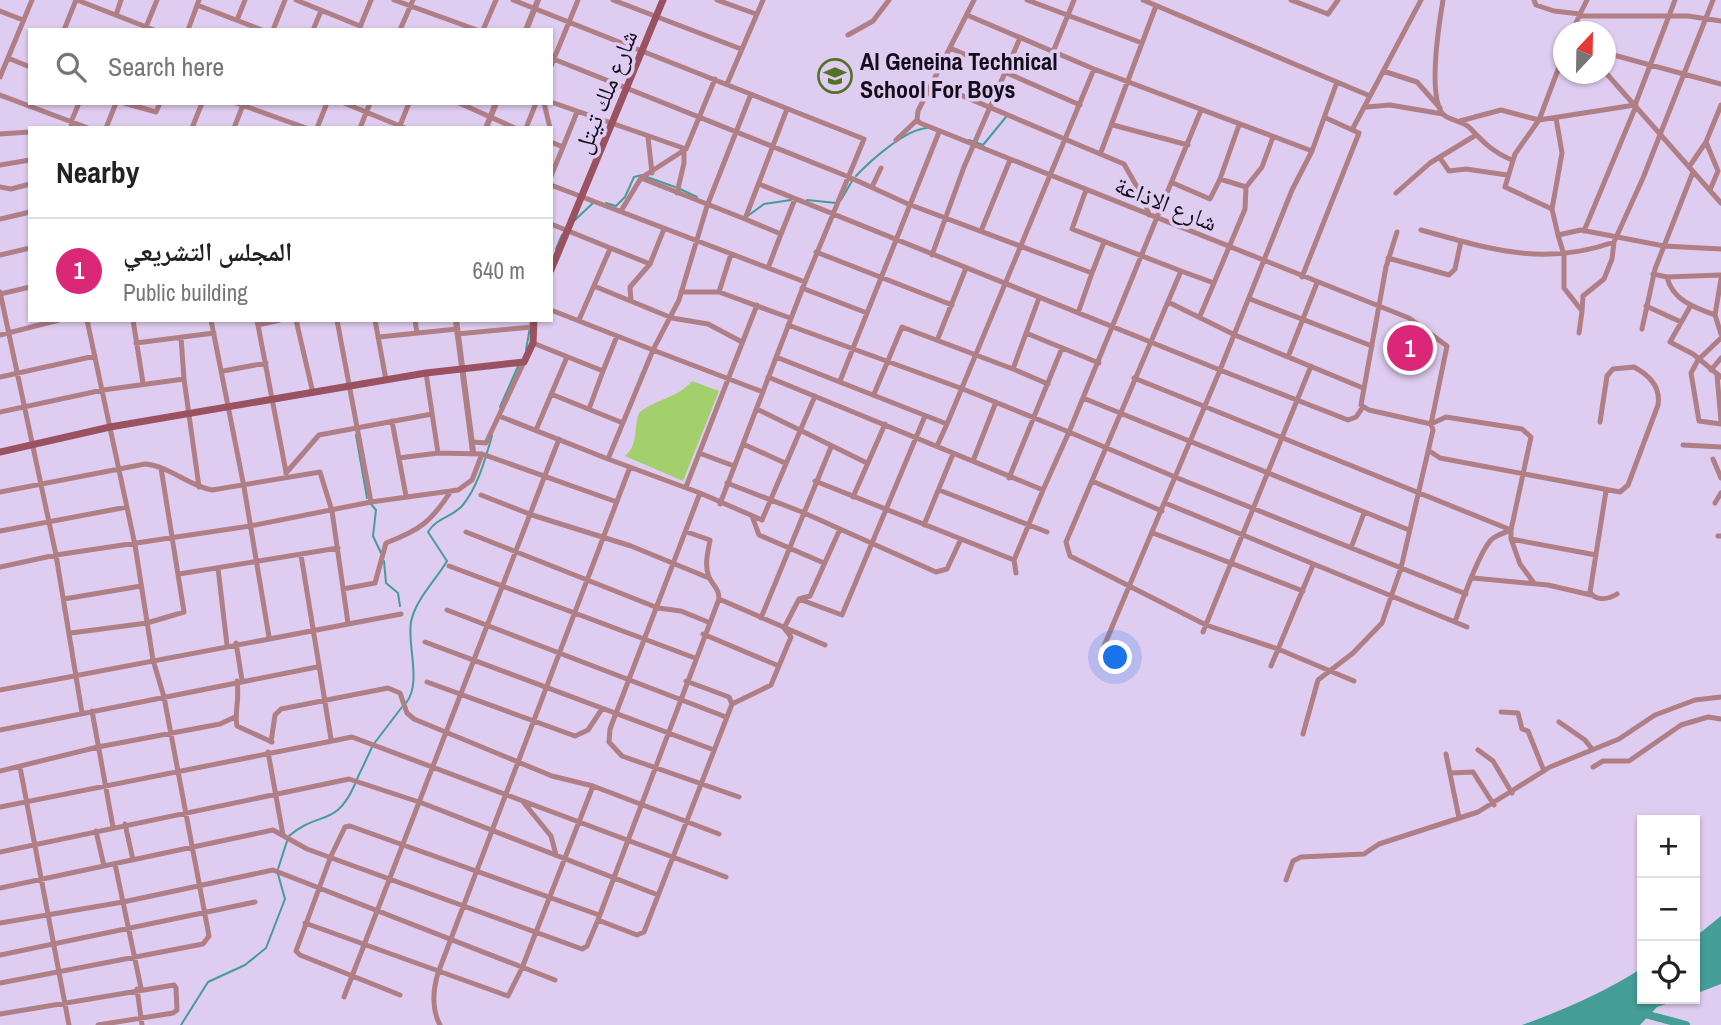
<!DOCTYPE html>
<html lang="en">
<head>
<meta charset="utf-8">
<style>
	body { margin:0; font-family:"Archivo Narrow","Noto Naskh Arabic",sans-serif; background:#f6f6f6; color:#222 }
	.controls { position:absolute; right:21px; bottom:21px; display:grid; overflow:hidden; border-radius:0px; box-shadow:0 2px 5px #0004 }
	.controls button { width:63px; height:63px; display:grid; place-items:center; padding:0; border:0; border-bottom:2px solid #e0e0e0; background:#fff; color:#222; font:35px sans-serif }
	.compass { position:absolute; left:1553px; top:21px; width:63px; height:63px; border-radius:50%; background:#fff; box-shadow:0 2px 5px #0004; rotate:22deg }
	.you { position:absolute; left:1116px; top:658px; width:24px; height:24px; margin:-18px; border:5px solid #fff; border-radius:50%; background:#1a73e8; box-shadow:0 0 0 10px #1a73e833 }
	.badge { display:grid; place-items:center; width:46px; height:46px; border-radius:50%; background:#db2777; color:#fff; font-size:23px; font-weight:700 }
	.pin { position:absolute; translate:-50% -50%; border:4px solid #fff; box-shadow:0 2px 7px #0006 }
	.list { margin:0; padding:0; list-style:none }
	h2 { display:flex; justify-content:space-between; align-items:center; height:91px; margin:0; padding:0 28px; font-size:30px }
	h2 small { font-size:23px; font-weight:400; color:#767676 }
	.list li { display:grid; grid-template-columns:46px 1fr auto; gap:21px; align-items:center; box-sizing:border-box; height:105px; padding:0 28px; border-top:2px solid #e0e0e0 }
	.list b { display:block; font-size:26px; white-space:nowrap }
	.list p { margin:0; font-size:23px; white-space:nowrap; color:#767676 }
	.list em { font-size:23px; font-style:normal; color:#767676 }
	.icon { flex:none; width:38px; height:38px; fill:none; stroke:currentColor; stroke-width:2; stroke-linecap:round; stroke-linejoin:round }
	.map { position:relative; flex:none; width:1721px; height:1025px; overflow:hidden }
	.search { position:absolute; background:#fff; box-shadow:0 2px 5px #0004; left:28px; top:28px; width:525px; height:77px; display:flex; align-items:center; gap:18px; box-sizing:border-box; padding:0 24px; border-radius:0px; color:#767676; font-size:26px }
	.panel { position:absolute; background:#fff; box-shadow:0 2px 5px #0004; left:28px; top:126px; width:525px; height:196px; border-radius:0px }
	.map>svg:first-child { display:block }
	.green { fill:#a3cf6c }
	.water { fill:#449d96 }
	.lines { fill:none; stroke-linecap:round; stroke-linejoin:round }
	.stream { stroke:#449d96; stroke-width:2 }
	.river { stroke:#449d96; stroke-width:8 }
	.minor { stroke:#b07e85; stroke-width:5 }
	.tertiary { stroke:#b07e85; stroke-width:6 }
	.secondary { stroke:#9a5260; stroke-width:7 }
	.labels { text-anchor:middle; stroke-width:7; stroke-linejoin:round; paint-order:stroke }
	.poi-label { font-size:24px; font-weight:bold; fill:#130c19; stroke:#dfccf1; text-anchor:start }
	.street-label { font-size:24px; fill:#130c19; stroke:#dfccf1 }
</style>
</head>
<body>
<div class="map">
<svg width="1721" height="1025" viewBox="0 0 1721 1025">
	<rect width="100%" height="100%" fill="#dfccf1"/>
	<path class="green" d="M692 381 719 391 683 481 625 456C639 444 633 429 639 413 655 399 678 398 692 381Z"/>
	<path class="water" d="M1721 916V984L1695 994V937Z
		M1642 968V999H1681L1657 1007 1640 1025H1522C1564 1010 1605 992 1642 968Z"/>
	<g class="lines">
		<path class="stream" d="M969 140 983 145 1006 117
			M856 176C871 160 906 129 927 128
			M647 177 675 187
			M680 189 697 197
			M807 200 836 203
			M841 200 852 181
			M606 203 616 206 625 197 634 177 642 175
			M749 215 764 204 791 200
			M575 220 593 203
			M556 249 562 235
			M526 350 531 321
			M500 407 519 364
			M356 435 367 498
			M370 503 376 510 373 536 381 553
			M384 561 386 583 398 593 400 606
			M406 703C422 683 407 645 411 622 415 600 436 580 447 561L428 532C436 518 452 517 462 506 478 487 485 459 492 436
			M357 779 373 745 402 707
			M289 836C319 810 336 828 355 784
			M278 869 287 841
			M181 1025 208 982 245 965 266 948 285 899 278 874"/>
		<path class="river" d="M1641 1013 1686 1025"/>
		<path class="minor" d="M77 0 154 30
			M296 0 360 26
			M394 0 477 30
			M513 0 864 139 805 282 551 185
			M613 0 741 49
			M717 0 756 14
			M974 0 918 111 917 120 920 123 1409 318 1447 346 1431 424 1433 430 1401 568 1382 623 1353 653 1318 680 1303 734
			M1027 0 1142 43
			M1143 0 1370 96 1352 130
			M1291 0 1328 14 1338 0
			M1443 0C1439 24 1428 93 1442 113 1448 121 1462 120 1470 128 1484 143 1493 152 1512 160
			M1534 0 1536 5 1554 11 1580 14 1587 0
			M197 5 262 30
			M0 11 23 20
			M116 15 121 0
			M967 15 1094 69 1312 151 1337 82
			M1579 16H1688L1721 21
			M237 20 245 0
			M146 27 157 0
			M360 27 371 0
			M64 30 76 0
			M188 30 199 0
			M273 30 285 0
			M313 30 321 11
			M400 30 413 0
			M483 30 496 0
			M1572 32 1580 14
			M848 35 873 21 889 0
			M950 48 1080 105
			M1053 52 1074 0
			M1606 53 1721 84
			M1564 54 1539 120 1515 154 1505 187 1552 209 1558 235 1581 230 1664 246 1721 249
			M8 58 30 67
			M551 58 849 177 908 204 1092 273 1078 313
			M551 66 578 0
			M1383 71 1417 82 1440 108
			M1606 73 1721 203
			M0 77 32 0
			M932 83 1124 164 1144 199 1149 215
			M727 84 763 0
			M0 95 88 128
			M1370 96 1421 0
			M551 102 686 149
			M124 103 156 112 160 103
			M236 103 306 128
			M344 103 405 128
			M459 103 515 128
			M544 103 550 128
			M1367 107 1390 105 1443 114
			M1460 121 1501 110 1539 120 1635 105 1675 0
			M1113 125 1188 145
			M72 128 71 122 79 103
			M106 128 116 103
			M192 128 202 103
			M234 128 243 105
			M317 128 327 103
			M360 128 370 103
			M399 128 409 103
			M526 128 536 103
			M0 134 30 132
			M648 137 652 173
			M896 140 917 120
			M551 142 563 147 551 176
			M1706 142 1718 171 1710 190
			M563 147 577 112
			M1101 152 1156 6
			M1440 158 1449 171 1466 169 1507 175
			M0 165 30 160
			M1689 167 1706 142 1721 105
			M641 178 745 219
			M1220 179 1239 125
			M1173 183 1210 199 1220 179 1246 187
			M759 184 1220 370 1292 190 1312 151
			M0 187 11 189 30 184
			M872 187 881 168
			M1086 190 1072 229 1181 271 1066 542 1070 556 1206 625 1278 649 1354 681
			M677 193 684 163V152
			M1396 193 1430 163 1476 135
			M1552 209 1562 153 1556 118
			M621 211 641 178 686 149 715 79
			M0 219 30 212
			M551 224 650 264 630 287 631 301
			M1421 230C1489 249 1544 267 1614 242
			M981 231 1010 160
			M1584 231 1636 106
			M1397 232 1386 267 1361 405 1369 410 1431 424
			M781 234 795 199
			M1558 235 1564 255V288L1582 311 1579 333
			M816 252 952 305
			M0 255 30 248
			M932 255 964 167 1020 38
			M1388 258 1449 275 1455 269 1461 241
			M650 264 664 229
			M768 268 781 234 745 219 787 109
			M1181 271 1214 283 1245 209 1246 187 1262 167 1273 137
			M1092 273 1104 242
			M1653 274 1667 277 1721 275
			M1302 277 1359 133 1326 118
			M1667 277C1672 300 1695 308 1715 315
			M1721 279 1715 315 1721 334
			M594 286 672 318 708 324 742 342
			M802 288 867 313
			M0 292 56 555 82 713
			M681 292H719L790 318
			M719 292 731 254
			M0 294 30 287
			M1250 299 1372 346
			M1168 302 1235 335 1363 388
			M1691 305 1670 342 1693 354 1721 377
			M1646 306 1681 322
			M551 310 653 350 679 300 707 206 751 94
			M1582 311 1583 296 1604 279 1612 259 1614 242 1643 178 1713 0
			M1200 316 1214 283
			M133 320 143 383
			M211 320 244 487 269 637
			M257 320 286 472
			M296 320 313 393
			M337 320 371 502
			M375 320 386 380
			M415 320 417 333
			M579 320 610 249
			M258 325 280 320
			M788 325 963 389 1069 432 1201 110
			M1642 329 1655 269 1693 172
			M1026 333 1099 363
			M457 334 532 327
			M0 335 59 320
			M181 337 184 379
			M379 337 457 329
			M938 338 966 268
			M1721 338 1698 360 1691 373 1699 421 1721 424
			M136 343 214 333
			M533 343 603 371 617 336
			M776 357 947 424 1094 69
			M1288 357 1317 283
			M1013 369 1048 384
			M1711 370 1721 358
			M223 371 266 363
			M426 373 438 453
			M1717 375 1721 421
			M0 377 95 356
			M768 377 1043 490 1069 432 1175 477 1220 370 1348 420 1356 417 1363 407
			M1134 378 1511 530V539L1596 555
			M840 381 939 132
			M551 394 623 423
			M874 394 902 327 1013 369 1039 298
			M1083 398 1409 530
			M589 409 603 371
			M757 409 867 463
			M0 412 103 390 184 379 199 487
			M499 416 608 459 653 350 763 392
			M392 421 406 496
			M1431 424 1446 417 1522 429 1531 437 1511 530C1504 533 1496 535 1491 540 1479 553 1461 603 1455 622L1467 627
			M536 430 567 357
			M473 442 486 443 524 362
			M743 444 785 463
			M1683 445 1721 447
			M937 446 947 424
			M1431 452 1440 458 1620 492 1628 485 1658 405C1661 387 1649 375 1634 367L1613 369 1607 376 1600 422
			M699 453 734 466
			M399 458 438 453 482 454 617 502
			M608 459 700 493 762 520 815 396
			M1713 459 1721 478
			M973 461 996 402
			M286 473 319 435 432 414
			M1009 478 1062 348
			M815 481 1014 560 1016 573
			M1092 481 1162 511
			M727 483 802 512 936 572 947 569 960 541
			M686 487 757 305
			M939 490 1047 532
			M1606 491 1590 592C1596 602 1609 599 1617 594
			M0 492 145 464C170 466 188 486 212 490L320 472 332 511 348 623
			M700 493 610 729 609 742 622 756 739 797
			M481 495 532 515 631 546 709 578
			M853 497 885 424
			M1165 503 1455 622
			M1715 503 1721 493
			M720 504 805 282
			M752 516 759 535 824 563
			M924 525 953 454
			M0 531 127 507
			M466 532 658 608 681 611 708 622
			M1153 533 1303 591
			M1718 536H1721
			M1511 539 1520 564 1534 583
			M1351 548 1364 513
			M301 555 331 739
			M1014 560 1043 490
			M449 566 695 658
			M0 567 56 555 250 526 371 502 458 490 472 480 482 454
			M218 568 227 645
			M179 574 338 548
			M1473 578 1548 585 1591 595
			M343 589 375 583 386 543C420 530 431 522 451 491
			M64 599 141 586
			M719 599 825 645
			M799 599 842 615 925 416
			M447 610 726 717
			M761 618 831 447
			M1203 632 1311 366
			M71 633 147 623 184 612 161 468
			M703 634 779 666
			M425 642 714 750
			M236 643 242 680
			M1104 646 1175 477 1466 594
			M1271 666 1313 565
			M237 681C240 701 234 711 237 726L272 742
			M427 682 575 736 588 730 602 709
			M0 690 401 614
			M732 704 771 685 791 637 784 628 799 599 810 596 840 529
			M92 711 113 827
			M1501 712 1518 713 1522 729 1528 731 1544 771
			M1559 722 1585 740 1592 749
			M0 730 317 667
			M271 742 275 715 281 709 388 688 400 693 407 713 414 719 552 776 593 786 719 834
			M1478 750 1493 761 1512 793
			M268 752 283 835
			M1446 754 1459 818
			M20 767 69 1025
			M1593 767 1603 761H1629L1681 725 1708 717 1721 719
			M0 771 98 747 220 724 235 717
			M1451 773 1473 772 1494 805
			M524 803 551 836 556 855
			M0 807 352 737 726 877
			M125 824 133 860
			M96 831 104 866
			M0 852 349 779 422 803 658 895
			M115 864 141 988
			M1286 880 1293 861 1301 857 1364 854 1379 844 1478 812 1550 767 1619 739 1655 715 1695 700 1721 697
			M0 888 273 830 307 849 582 949 587 946 598 920 719 599C719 588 713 586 709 577 704 565 708 552 710 540L687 532
			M598 920 637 935 644 932 732 704 729 697 686 681
			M0 923 123 902 273 870 555 980
			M305 923 508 996 522 968 593 786
			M0 955 255 902
			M0 983 203 944 209 936 164 697 153 660 135 545 87 320
			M137 989 142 1025
			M400 995 300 955 296 951 331 856 345 827 350 826 599 915
			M344 997 559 439
			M0 1014 174 985 176 988 177 1010 173 1013 98 1025
			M440 1025C431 1008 433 990 438 973L630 467"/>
		<path class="tertiary" d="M526 30 538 0
			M486 128 496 103
			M456 320 473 452"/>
		<path class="secondary" d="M551 270 663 0
			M0 452 110 427 426 373 524 362 533 343 534 320"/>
	</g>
	<defs>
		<g id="university-ring" transform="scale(1.75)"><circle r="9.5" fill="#dfccf1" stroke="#537227" stroke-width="1.5"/><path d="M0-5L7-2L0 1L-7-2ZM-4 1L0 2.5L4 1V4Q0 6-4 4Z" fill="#537227"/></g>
	</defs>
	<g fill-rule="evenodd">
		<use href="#university-ring" x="835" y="76"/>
	</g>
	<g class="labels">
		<g class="poi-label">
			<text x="860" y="70">Al Geneina Technical<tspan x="860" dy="28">School For Boys</tspan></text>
		</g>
		<g class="street-label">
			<text transform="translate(606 92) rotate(-68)" y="8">شارع ملك تيتل</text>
			<text transform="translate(1166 204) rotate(22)" y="8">شارع الاذاعة</text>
		</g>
	</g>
</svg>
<div class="controls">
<button>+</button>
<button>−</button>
<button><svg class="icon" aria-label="locate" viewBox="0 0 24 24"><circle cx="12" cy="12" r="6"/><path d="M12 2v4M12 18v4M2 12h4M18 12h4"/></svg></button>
</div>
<svg class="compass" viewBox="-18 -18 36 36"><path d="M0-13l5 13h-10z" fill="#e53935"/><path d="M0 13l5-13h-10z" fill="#767676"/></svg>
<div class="you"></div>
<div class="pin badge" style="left:1410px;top:348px">1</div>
<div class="search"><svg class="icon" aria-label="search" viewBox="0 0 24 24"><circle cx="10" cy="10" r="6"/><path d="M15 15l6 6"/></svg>Search here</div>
<section class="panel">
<h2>Nearby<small></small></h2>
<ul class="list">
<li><span class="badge">1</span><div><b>المجلس التشريعي</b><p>Public building</p></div><em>640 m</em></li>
</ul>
</section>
</div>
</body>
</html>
